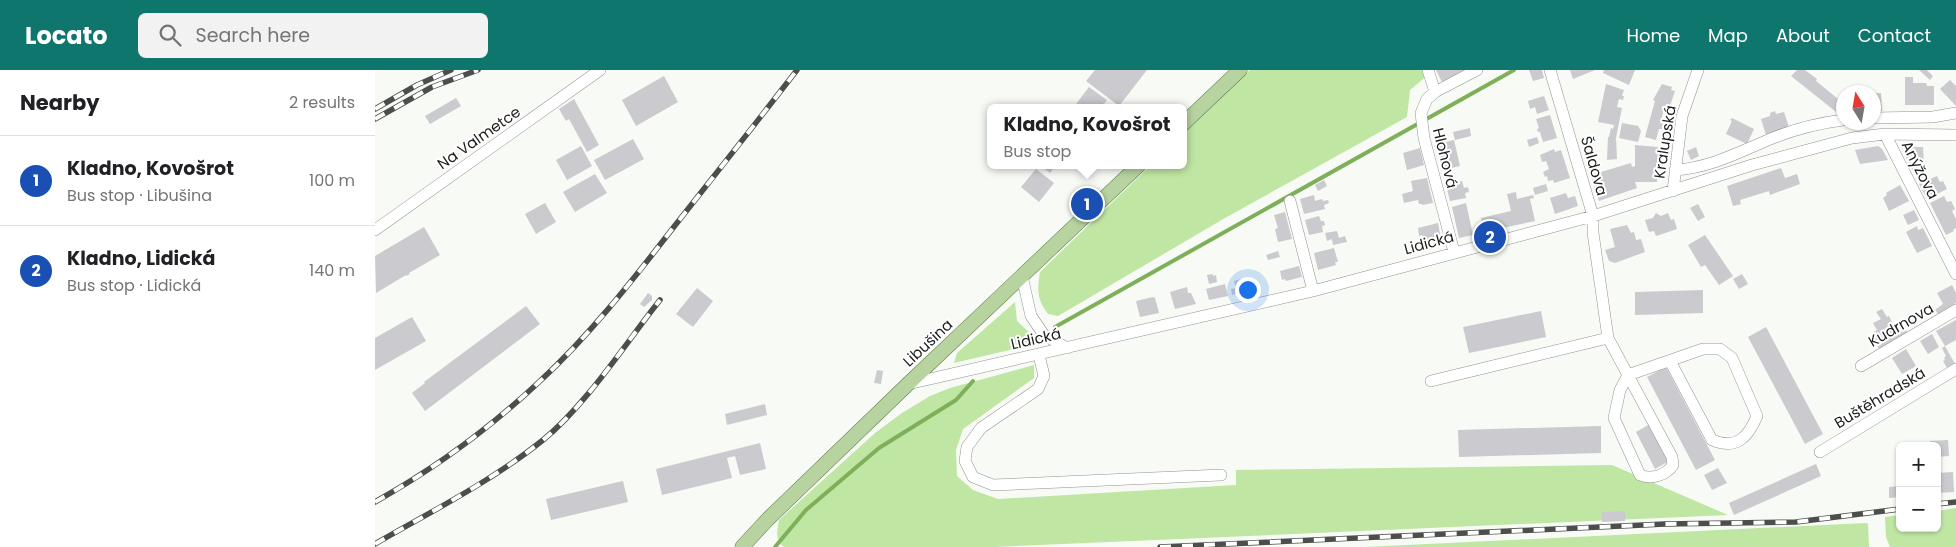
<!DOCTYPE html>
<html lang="en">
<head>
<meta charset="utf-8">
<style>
	body { margin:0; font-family:Poppins,sans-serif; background:#f2f2f2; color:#202124 }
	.controls { position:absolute; right:15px; bottom:15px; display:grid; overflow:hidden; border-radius:8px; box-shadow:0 1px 4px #0004 }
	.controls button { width:45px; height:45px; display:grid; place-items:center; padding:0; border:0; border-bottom:1px solid #e0e0e0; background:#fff; color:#202124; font:25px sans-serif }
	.compass { position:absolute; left:1461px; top:15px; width:45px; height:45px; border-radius:50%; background:#fff; box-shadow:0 1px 4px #0004; rotate:349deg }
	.you { position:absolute; left:872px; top:219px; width:18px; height:18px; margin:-12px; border:4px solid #fff; border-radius:50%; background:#1a73e8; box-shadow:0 0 0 8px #1a73e833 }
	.badge { display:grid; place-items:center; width:32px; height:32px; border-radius:50%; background:#0f766e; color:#fff; font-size:16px; font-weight:700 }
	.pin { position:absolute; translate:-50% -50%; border:2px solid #fff; box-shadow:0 1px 5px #0006 }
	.popup { position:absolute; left:612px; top:34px; width:200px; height:65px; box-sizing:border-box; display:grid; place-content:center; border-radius:8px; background:#fff; filter:drop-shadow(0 1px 4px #0005); font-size:16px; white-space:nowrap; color:#757577 }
	.popup b { font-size:19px; color:#202124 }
	.popup::after { content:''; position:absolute; left:50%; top:100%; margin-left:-10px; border:10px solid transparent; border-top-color:#fff }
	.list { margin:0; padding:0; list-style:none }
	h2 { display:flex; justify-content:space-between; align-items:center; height:65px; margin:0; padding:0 20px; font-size:21px }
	h2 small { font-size:16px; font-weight:400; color:#757577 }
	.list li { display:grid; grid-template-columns:32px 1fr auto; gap:15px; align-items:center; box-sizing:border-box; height:90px; padding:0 20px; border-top:1px solid #e0e0e0 }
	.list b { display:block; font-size:19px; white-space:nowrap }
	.list p { margin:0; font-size:16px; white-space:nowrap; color:#757577 }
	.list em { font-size:16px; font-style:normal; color:#757577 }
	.icon { flex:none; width:28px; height:28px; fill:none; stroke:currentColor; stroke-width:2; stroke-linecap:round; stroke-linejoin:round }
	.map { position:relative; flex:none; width:1581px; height:477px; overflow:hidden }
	header { display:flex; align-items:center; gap:30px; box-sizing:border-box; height:70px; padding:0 25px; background:#0f766e; color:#fff }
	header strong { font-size:24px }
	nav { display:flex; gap:28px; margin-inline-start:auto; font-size:18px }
	.search { width:350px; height:45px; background:#f2f2f2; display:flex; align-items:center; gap:12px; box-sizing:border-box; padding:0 18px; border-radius:8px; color:#757577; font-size:19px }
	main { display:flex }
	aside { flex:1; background:#fff }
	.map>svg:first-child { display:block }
	.green { fill:#bfe6a3 }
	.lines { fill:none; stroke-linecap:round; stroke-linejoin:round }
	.stream { stroke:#7fb059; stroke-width:4 }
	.building { fill:#cbcacf }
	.minor-casing { stroke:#91948f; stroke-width:12 }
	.major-casing { stroke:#618148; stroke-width:15 }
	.minor { stroke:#fff; stroke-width:11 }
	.major { stroke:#b6d3a0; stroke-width:14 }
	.rail-casing { stroke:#4c4e4b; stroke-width:5.5 }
	.rail { stroke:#fff; stroke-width:4; stroke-dasharray:11; stroke-linecap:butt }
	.labels { text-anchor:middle; stroke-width:4; stroke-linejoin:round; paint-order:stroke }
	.street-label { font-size:15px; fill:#1d1e1c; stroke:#fff }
</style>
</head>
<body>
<header>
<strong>Locato</strong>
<div class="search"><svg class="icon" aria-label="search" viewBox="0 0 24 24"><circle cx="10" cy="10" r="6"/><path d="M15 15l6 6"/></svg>Search here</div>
<nav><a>Home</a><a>Map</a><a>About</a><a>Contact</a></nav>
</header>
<main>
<aside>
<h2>Nearby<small>2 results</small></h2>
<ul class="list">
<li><span class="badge" style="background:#1a4fb4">1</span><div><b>Kladno, Kovošrot</b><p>Bus stop · Libušina</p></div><em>100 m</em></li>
<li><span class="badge" style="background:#1a4fb4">2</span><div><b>Kladno, Lidická</b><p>Bus stop · Lidická</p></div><em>140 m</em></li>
</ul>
</aside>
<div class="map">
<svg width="1581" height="477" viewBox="0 0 1581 477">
	<rect width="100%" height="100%" fill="#f7faf5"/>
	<path class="green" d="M875 0H1051L1054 4 1035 20 1032 47 850 148 683 246 673 244C662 229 662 221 665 202L776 95H808V64Z
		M640 232 642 251 665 273 579 293 582 283Z
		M659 295V308L588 359 581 380 582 406 598 420 623 429 861 415V400L1237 395 1353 445 619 477H409C400 470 402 461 404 450L500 363 527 343 555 326 575 318Z
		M1581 438V477H1515L1511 467 1510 447 1525 445V458H1562V441Z
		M1491 453 1493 454 1494 477H990Z"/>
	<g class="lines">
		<path class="stream" d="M680 257 1139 0
			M400 477 431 440 504 378 581 330 598 311"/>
	</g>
	<path class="building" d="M720 0H772L744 36 711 11Z
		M1061 0H1091L1067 12Z
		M1154 0H1167L1169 8 1158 11Z
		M1195 0H1220L1198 9Z
		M1229 0H1260L1254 15 1228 3Z
		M1422 0H1430L1442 9 1441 11 1468 33V41L1465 45 1416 6Z
		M1544 0H1552L1558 6 1555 10Z
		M289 6 303 32 261 56 247 30Z
		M1530 7H1538V13H1551L1552 16H1559V35H1530Z
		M1575 10 1581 16V36L1565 19Z
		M1231 14 1249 20 1247 26H1249L1248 30 1244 29 1242 37 1247 38 1241 68 1242 89 1232 90 1233 67H1234L1236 58 1238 59 1239 55 1223 52Z
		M1287 14 1297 17 1296 20 1300 21 1295 36 1291 34 1285 53 1289 54 1287 59H1284L1281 70 1270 67 1280 31 1278 30Z
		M714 17 732 30 726 38H698Z
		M1498 23H1506L1507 41H1498Z
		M1169 26 1174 40 1162 44 1160 37 1155 39 1153 31Z
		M81 28 86 36 55 54 50 46Z
		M199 29 224 75 212 82 194 49 191 51 184 39Z
		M1400 41 1401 44 1409 42 1414 57 1391 65 1386 49 1395 46V43Z
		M1175 45 1182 68 1168 72 1165 62H1163L1162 59 1164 58 1161 49Z
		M1357 48 1379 59 1372 74 1351 64 1357 51 1355 50Z
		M1247 53 1263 56 1266 61 1263 72 1244 68Z
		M1095 58 1096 66 1080 70 1078 62Z
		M1162 67 1164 73 1154 77 1152 70Z
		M258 69 269 89 230 110 219 90Z
		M1079 70 1085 96 1068 100 1062 74Z
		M1260 75 1283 77 1282 112H1260L1262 118 1224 131 1216 105 1256 93 1257 97 1260 96Z
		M206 76 217 96 192 110 181 90Z
		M1503 76 1507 79 1513 90 1485 94 1480 80Z
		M1321 77 1324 86 1316 90 1312 81Z
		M1532 77H1548L1549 96 1538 101 1528 82Z
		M1045 78 1049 95 1032 100 1028 83Z
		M1179 79 1180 82 1186 80 1195 108 1179 113 1178 110 1173 111 1172 106 1170 107 1168 102 1174 99 1171 91 1167 92 1165 85Z
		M664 95H681L675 103Z
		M1406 98 1410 108 1422 104 1425 114 1395 125 1394 121 1365 130 1366 134 1358 136 1352 116Z
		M661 99 679 113 664 132 646 117Z
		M220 104 232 123 200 142 188 122Z
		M1562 106 1565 112 1568 111 1572 119 1552 129 1544 114Z
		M1052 108 1058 133 1047 135V134H1044L1043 130 1029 133 1027 124 1038 121 1036 111Z
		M949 110 952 116 943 121 940 115Z
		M1087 111 1089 118 1093 117 1094 122 1090 123 1091 128 1075 131 1071 115Z
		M1171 114 1173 121 1160 125 1158 118Z
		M1525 115 1534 131 1514 141 1508 128 1512 125 1511 123Z
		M1141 122 1142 129 1158 125 1159 128 1155 129 1160 151 1109 162 1106 148 1136 141 1132 124Z
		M1191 123 1193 128 1200 126 1203 136 1180 144 1175 128Z
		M939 125 940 131 947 129 948 131 953 130 954 133 949 135 950 139 929 144 925 129Z
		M1569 126 1572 132 1576 131 1580 139 1577 141 1581 149V158L1578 160 1579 161 1571 165 1555 133Z
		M170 133 181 152 161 164 150 144Z
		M1091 133 1098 165 1084 168 1077 137Z
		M1323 134 1330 147 1323 151 1315 138Z
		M1539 140 1544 150 1533 155 1528 145Z
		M910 142 917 169 903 172 900 159 903 158 899 145Z
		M1281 143 1286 146 1293 143 1296 150 1299 149 1302 159 1281 166 1279 161 1274 162 1270 150 1278 148Z
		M944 146 946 151H949L950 155 947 156 948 162 934 165 930 150Z
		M1063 153 1066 169 1049 173 1047 165 1044 166 1043 158Z
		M1252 155 1256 163 1259 162 1261 170 1266 169 1270 182 1240 193 1234 191 1230 180 1240 177 1235 159Z
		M1542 156 1543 160 1548 158 1557 176 1542 183 1531 162Z
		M49 157 65 185 34 203 35 204 31 206V205L1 223 0 186Z
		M962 161 964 168 970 166 972 172 958 175 957 169 952 171 950 163Z
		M1330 165 1358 206 1344 215 1330 195 1326 197 1313 175Z
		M959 178 963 192H960L961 195 943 200 939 183Z
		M903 181 905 187 893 190 891 185Z
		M924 196 927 207 911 211 910 209 907 210 905 201Z
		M838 204V206L841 205 842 212 834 214 832 205Z
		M1367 204 1373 214 1364 219 1358 209Z
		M866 209 869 221 857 225 856 219 861 218 859 211Z
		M850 214 853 226 834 230 831 219Z
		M1577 215 1581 223V233L1563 244 1560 240 1568 234 1562 223Z
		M812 217 813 223H816L821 234 800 239 795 222Z
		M322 218 338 231 318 257 301 244Z
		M1328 220V243L1260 245V222Z
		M273 223 277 226V230L269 237 265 234Z
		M778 227 780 228 784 243 765 247 761 231Z
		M151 236 165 254 50 341 37 323 50 313 49 312Z
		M1507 239 1512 247 1514 246 1519 256 1526 252 1532 262 1504 279 1497 263 1502 260 1498 253 1506 249 1501 242Z
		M1166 241 1171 267 1094 283 1088 257Z
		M37 247 51 271 0 300V268Z
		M1581 250V270L1570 276 1561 261Z
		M1391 257 1448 364 1430 374 1373 267Z
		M1557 264 1564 277 1553 284 1545 271Z
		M1570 276 1580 294 1572 298 1568 291 1570 290 1569 288 1571 286 1567 278Z
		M1531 279 1541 296 1527 304 1517 288Z
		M1291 297 1340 390 1321 400 1272 307Z
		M502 300 508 301 506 314 499 313Z
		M390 334 392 345 352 355 350 344Z
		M1277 353 1296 390 1280 399 1261 362Z
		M1226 356V383L1084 387 1083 360Z
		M1573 370 1574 386 1562 387V376H1555V371Z
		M385 373 391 399 365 405 360 386 352 388 357 408 287 425 281 399Z
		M1441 394 1446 406 1359 445 1354 433Z
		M1343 398 1352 413 1337 420 1329 405Z
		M1578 402 1579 422 1562 423V403Z
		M248 411 253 432 176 450 171 429Z
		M1525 416V427L1514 428V417Z
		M1250 441V451L1227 452V442Z"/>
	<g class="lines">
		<g class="minor-casing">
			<path id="minor" d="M1053 0 1060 22
				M1175 0 1218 146V163L1233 268 1297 387 1298 395C1291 405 1277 410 1265 405L1239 348 1245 320 1253 305 1328 279H1345L1357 288 1382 346C1373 368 1361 380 1337 370L1295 291
				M1498 48 1558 47 1581 43
				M1510 64 1581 204
				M1300 100C1336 98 1366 81 1398 68 1420 59 1445 53 1468 50
				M1298 121 1307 46 1323 0
				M915 131 938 221
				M0 160 225 0
				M1079 182 1049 68 1046 43 1052 29 1060 22 1102 0
				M647 206 656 246 669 265 692 278
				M664 285 669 306 663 319 606 358 592 377 590 391 598 407 618 415 846 405
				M1486 296 1581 240
				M1056 311 1233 268
				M533 314 938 221 1218 146 1377 95 1477 68 1510 64 1581 65
				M1445 382 1581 299"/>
		</g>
		<g class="major-casing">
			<path id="major" d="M808 54 865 0
				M367 477 393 449 533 314 764 95"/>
		</g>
		<use href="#minor" class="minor"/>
		<use href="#major" class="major"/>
		<g class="rail-casing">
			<path id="rail" d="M0 39 42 15 76 0
				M0 49 57 17 103 0
				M0 432C59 399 115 358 164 312 214 266 257 211 298 158 340 105 381 53 422 0
				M1562 434 1581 432
				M0 474C57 441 117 411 168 370 211 335 250 274 285 230
				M785 477 1290 454 1421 452 1525 439"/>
		</g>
		<use href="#rail" class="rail"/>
	</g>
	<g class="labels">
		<g class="street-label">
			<text transform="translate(104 68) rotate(-35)" y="5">Na Valmetce</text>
			<text transform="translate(1290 72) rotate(-81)" y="5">Kralupská</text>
			<text transform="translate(1070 88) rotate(76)" y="5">Hlohová</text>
			<text transform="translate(1219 96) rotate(74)" y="5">Šaldova</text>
			<text transform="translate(1545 100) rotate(63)" y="5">Anýžova</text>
			<text transform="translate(1054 173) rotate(-15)" y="5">Lidická</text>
			<text transform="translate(1526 255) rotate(-30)" y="5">Kudrnova</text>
			<text transform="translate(661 269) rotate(-13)" y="5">Lidická</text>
			<text transform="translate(553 273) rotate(-43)" y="5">Libušina</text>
			<text transform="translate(1505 328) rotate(-31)" y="5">Buštěhradská</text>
		</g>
	</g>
</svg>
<div class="controls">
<button>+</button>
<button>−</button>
</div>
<svg class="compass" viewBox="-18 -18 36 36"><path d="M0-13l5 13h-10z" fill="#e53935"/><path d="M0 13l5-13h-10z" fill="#757577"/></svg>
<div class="you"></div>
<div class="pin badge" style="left:712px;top:134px;background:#1a4fb4">1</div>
<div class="popup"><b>Kladno, Kovošrot</b>Bus stop</div>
<div class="pin badge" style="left:1115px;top:167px;background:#1a4fb4">2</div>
</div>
</main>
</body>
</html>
